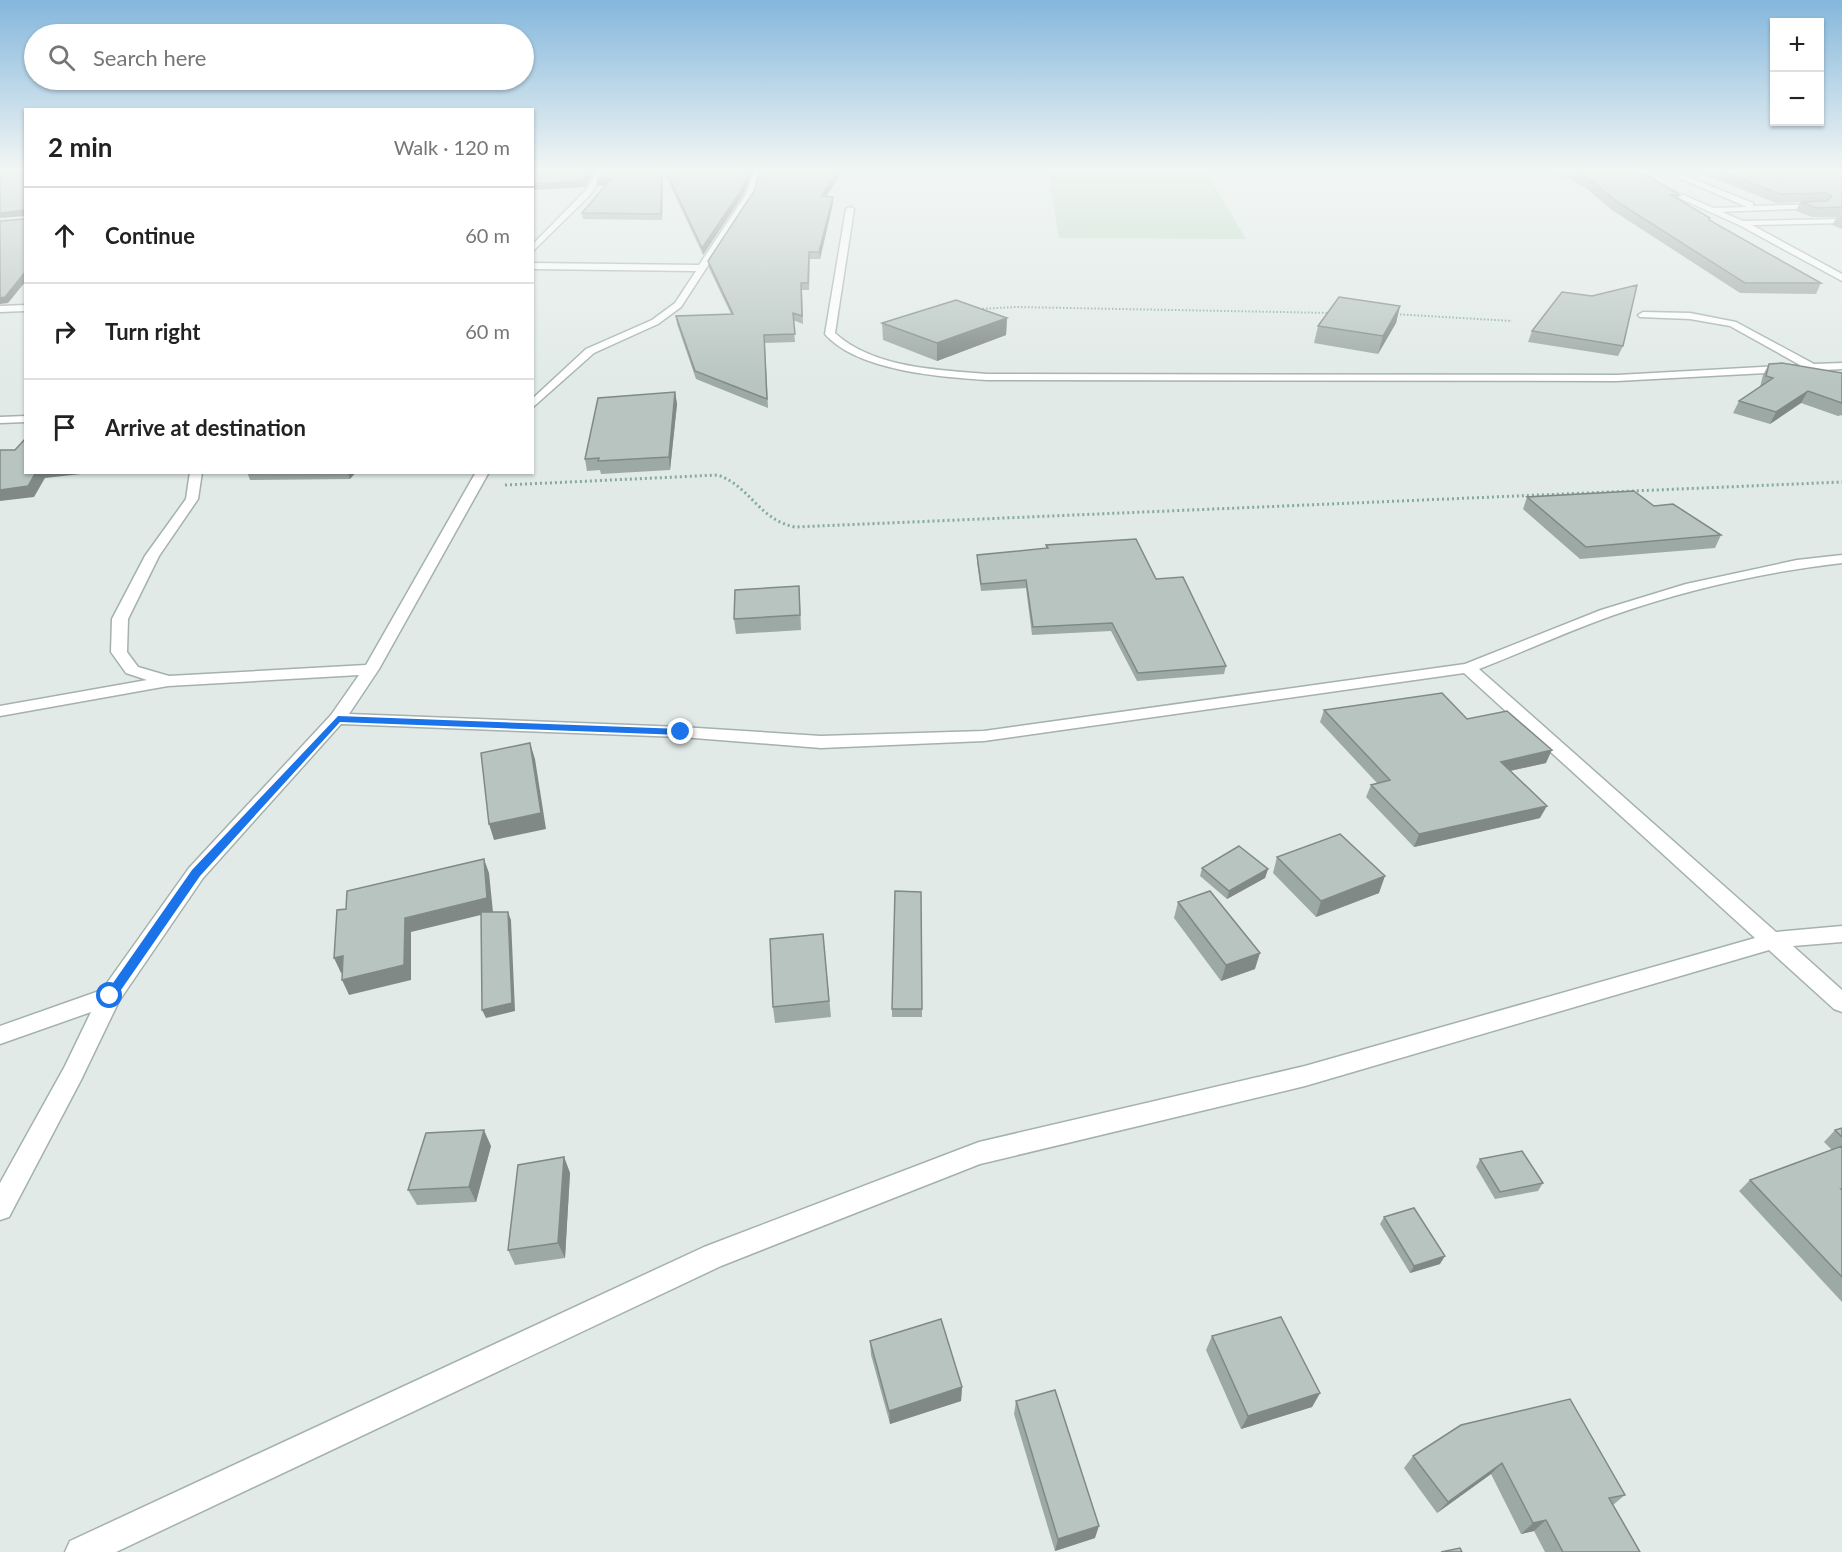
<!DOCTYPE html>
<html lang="en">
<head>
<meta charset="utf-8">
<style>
	body { margin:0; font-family:Lato,sans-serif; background:#f6f6f6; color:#222 }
	.controls { position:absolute; right:18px; top:18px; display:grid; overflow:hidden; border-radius:0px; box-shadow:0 2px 4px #0004 }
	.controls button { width:54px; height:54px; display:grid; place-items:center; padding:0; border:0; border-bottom:2px solid #e0e0e0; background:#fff; color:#222; font:30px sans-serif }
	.stop { position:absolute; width:18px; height:18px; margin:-14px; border:4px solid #1a73e8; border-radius:50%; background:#fff }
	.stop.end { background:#1a73e8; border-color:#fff; box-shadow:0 2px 6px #0008 }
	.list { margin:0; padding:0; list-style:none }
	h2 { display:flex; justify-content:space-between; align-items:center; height:78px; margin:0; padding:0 24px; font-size:26px }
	h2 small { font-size:20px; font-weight:400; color:#767676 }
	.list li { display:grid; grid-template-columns:39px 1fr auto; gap:18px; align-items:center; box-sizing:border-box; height:96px; padding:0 24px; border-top:2px solid #e0e0e0 }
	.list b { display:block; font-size:22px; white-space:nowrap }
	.list em { font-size:20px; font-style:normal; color:#767676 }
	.icon { flex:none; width:33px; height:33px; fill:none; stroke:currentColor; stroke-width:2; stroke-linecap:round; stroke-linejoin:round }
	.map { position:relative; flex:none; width:1842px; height:1552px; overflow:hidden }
	.search { position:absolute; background:#fff; box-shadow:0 2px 4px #0004; left:24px; top:24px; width:510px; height:66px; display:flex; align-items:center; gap:15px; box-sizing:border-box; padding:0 21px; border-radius:33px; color:#767676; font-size:22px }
	.panel { position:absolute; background:#fff; box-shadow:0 2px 4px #0004; left:24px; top:108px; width:510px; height:366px; border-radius:0px }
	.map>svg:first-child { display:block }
	.green { fill:#bcd9c6 }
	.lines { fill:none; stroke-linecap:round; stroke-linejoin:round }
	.lane-casing { stroke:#a4b1ae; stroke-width:3 }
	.street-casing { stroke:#a4b1ae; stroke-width:3 }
	.path-far1 { stroke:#85aaa1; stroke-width:2; stroke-dasharray:1.5 2; stroke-linecap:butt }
	.path { stroke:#85aaa1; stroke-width:3; stroke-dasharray:2 3; stroke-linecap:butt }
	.lane { fill:#fff; fill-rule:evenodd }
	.street { fill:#fff; fill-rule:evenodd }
	.wall { fill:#9da9a5 }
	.shaded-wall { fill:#808986 }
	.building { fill:#b7c4c0; stroke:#808986; stroke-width:1.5 }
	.route { fill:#1a73e8 }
</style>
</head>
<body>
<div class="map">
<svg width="1842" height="1552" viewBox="0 0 1842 1552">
	<rect width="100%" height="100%" fill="#e1eae7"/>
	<path class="green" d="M1048 171 1206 172 1246 239 1059 238Z"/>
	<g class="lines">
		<g class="lane-casing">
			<path id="lane" d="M1659 169H1668L1753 203V206L1821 204 1825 206 1821 208 1715 212 1711 210 1712 208 1747 207Z"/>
		</g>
		<g class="street-casing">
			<path id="street" d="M599 169H606L590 195 532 252V245L584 192Z
				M755 169H761L753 196 681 307 658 324 594 353 532 408V399L586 349 652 320 675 303 696 271 532 269V263L699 265 745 196Z
				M1615 169H1624L1743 221 1842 219V223L1752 225 1842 274V281L1739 225Z
				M850 207 854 209 835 333C873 368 938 370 987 374L1617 375 1800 365 1730 326 1690 319 1640 317 1638 315 1643 312 1690 313 1736 322 1814 364 1842 363V369L1617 381 987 380C941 377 857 371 825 334L846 209Z
				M26 305V311L0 312V306Z
				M26 416V422L0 423V417Z
				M190 472H202L198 499 159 556 128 619 127 652 138 667 169 676 366 665 476 472H489L379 669 349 714 681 727 821 736 984 731 1465 664 1601 610 1686 584 1797 560 1842 555V563C1764 572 1685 590 1611 616 1566 632 1523 652 1479 669L1776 932 1842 926V942L1793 946 1842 990V1012L1834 1009 1769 950 1305 1086 980 1164 721 1266 116 1552H65L70 1541 704 1247 979 1142 1305 1066 1755 938 1464 673 984 741 821 748 681 737 341 724 203 878 119 1001 81 1080 9 1217 0 1220V1183L65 1066 91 1012 0 1044V1026L102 990 189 868 331 715 359 675 168 686 0 716V706L147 680 126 673 111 652 112 619 145 556 186 499Z"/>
		</g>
		<path class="path-far1" d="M979 309 1015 307 1332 313
			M1393 314 1512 321"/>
		<path class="path" d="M505 485 718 475C751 487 759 520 795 527L1842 482"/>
		<use href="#lane" class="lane"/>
		<use href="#street" class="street"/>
	</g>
	<path class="wall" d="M604 169H753L743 195 703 255 663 170 662 220 583 219 582 213 605 186H598L597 180Z
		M844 169 826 196 833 203 820 259H810L809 290H802L803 324 793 320 795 342 765 343 768 408 696 379 677 324 676 316 731 314 709 268 708 261 754 191Z
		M1543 169H1633L1680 195 1678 199 1709 220 1821 283 1816 294 1740 293 1612 210 1586 188 1570 179H1561Z
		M1690 169H1842V229L1832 225 1837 217H1812L1796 211 1800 202 1776 203Z
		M1400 306 1396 323 1378 354 1314 343 1318 326Z
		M1007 318 1006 335 937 361 883 340 882 323Z
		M1532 331 1623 346 1618 356 1528 342Z
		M1769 364 1842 373V415L1838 416 1801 403 1770 424 1733 413 1739 401 1760 387 1763 375Z
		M675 392 677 404 670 470 601 474 600 470 587 471 585 459Z
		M247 472H356L350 479 250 480Z
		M1527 497 1654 506 1721 535 1715 548 1580 559 1523 509Z
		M1046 545 1156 579 1226 666 1224 674 1137 681 1111 631 1032 635 1026 588 981 591 977 562V555L1046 549Z
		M800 601 801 630 736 634 734 619Z
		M1324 710 1467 719 1546 763 1510 771 1540 818 1414 847 1366 797 1371 785 1377 783 1320 722Z
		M1277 857 1379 893 1316 917 1273 873Z
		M1202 868 1268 869 1265 878 1227 899 1200 876Z
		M921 892 922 1017H892V1009Z
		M1178 902 1255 969 1221 981 1174 918Z
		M823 934 831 1017 775 1023 773 1007Z
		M1842 1128V1302L1739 1191 1750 1180 1832 1150 1824 1142 1835 1130Z
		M491 1146 476 1202 417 1205 408 1190Z
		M564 1157 570 1173 565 1258 515 1265 508 1250Z
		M1480 1159 1543 1183 1538 1191 1495 1199 1476 1167Z
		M1384 1217 1440 1264 1410 1273 1380 1224Z
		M1212 1336 1320 1393 1312 1407 1241 1429 1206 1350Z
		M870 1341 962 1387 961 1401 890 1424 871 1355Z
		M1016 1401 1095 1538 1055 1551 1014 1414Z
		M1461 1425 1625 1495 1613 1505 1640 1552H1545L1534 1531 1521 1534 1491 1474 1437 1513 1404 1468 1413 1456Z"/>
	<path class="shaded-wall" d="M591 169H596L585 187 532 190V184Z
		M662 169H663L662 220 661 214Z
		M750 169H753L743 195 703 255 702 248Z
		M840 169H844L822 203V196Z
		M611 179 612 185 598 186 597 180Z
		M833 197V203L820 259 819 252Z
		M23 210 26 216 0 218V213Z
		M26 271V281L8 303 0 304V298Z
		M1400 306 1396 323 1378 354 1383 336Z
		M1007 318 1006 335 937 361V343Z
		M1808 391 1801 403 1770 424 1776 412Z
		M675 392 677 404 670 470 669 457Z
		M36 472H99L45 478 34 497 0 501V490Z
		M348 472H356L350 479Z
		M530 743 535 759 546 829 494 840 489 824Z
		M1552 750 1546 763 1495 774 1501 762Z
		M1547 806 1540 818 1414 847 1419 834Z
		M484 859 489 873 493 912 411 932V980L349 995 342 980 405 918Z
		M1268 869 1265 878 1227 899 1229 891Z
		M1385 876 1379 893 1316 917 1321 901Z
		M508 912 511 920 515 1011 486 1018 482 1010Z
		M1260 953 1255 969 1221 981 1226 965Z
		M343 956 351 970 341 973 334 958Z
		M484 1130 491 1146 476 1202 469 1187Z
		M564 1157 570 1173 565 1258 558 1243Z
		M1445 1256 1440 1264 1410 1273 1414 1266Z
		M962 1387 961 1401 890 1424 889 1411Z
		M1320 1393 1312 1407 1241 1429 1248 1416Z
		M1502 1463 1491 1474 1437 1513 1448 1502Z
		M1546 1520 1534 1531 1521 1534 1533 1523Z
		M1099 1526 1095 1538 1055 1551 1058 1539Z"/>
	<path class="building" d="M11 169H26V216L23 210 0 213V173Z
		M532 169H591L583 181 532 184Z
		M604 169H662L661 214 582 213 611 179 597 180Z
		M665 169H750L742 189 702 248Z
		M760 169H840L822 196 833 197 819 252H809L808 283H801L802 316 793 313 795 334 764 335 767 399 695 371 676 316 733 314 708 261 754 191Z
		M1561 169H1633L1648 176 1680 195H1671L1710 218 1709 220 1821 283H1745L1616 201 1589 179 1573 170H1564Z
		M1716 169H1842V207L1816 208 1801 202 1827 201 1832 196 1826 193 1780 194Z
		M26 217V271L5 297 0 298V221L24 219Z
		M1637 285 1623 346 1532 331 1562 292 1592 296Z
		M1339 297 1400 306 1383 336 1318 326Z
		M956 300 1007 318 937 343 882 323Z
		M1782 363 1842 373V403L1808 391 1776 412 1739 401 1773 378 1766 376 1769 364Z
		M675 392 669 457 598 461 599 458 585 459 598 398Z
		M26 438V472H36L28 486 0 490V450H15Z
		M1634 491 1654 506 1673 504 1721 535 1586 547 1527 497Z
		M1136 539 1156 579 1183 577 1226 666 1138 673 1112 623 1033 627 1026 580 981 584 977 555 1048 548 1046 545Z
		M799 586 800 615 734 619 735 590Z
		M1442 693 1467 719 1507 711 1552 750 1501 762 1547 806 1419 834 1371 785 1390 780 1324 710Z
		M530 743 541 813 489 824 481 753Z
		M1340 834 1385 876 1321 901 1277 857Z
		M1239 846 1268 869 1229 891 1202 868Z
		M484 859 487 898 405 918 404 965 342 980 343 956 334 958 337 910 346 909 347 891Z
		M895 891 921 892 922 1009H892Z
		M1210 891 1260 953 1226 965 1178 902Z
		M481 912H508L512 1003 482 1010Z
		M823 934 829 1001 773 1007 770 939Z
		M1842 1128V1137L1835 1130Z
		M484 1130 469 1187 408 1190 426 1133Z
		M1842 1146V1189H1841L1842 1190V1277L1750 1180Z
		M1522 1151 1543 1183 1500 1192 1480 1159Z
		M564 1157 558 1243 508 1250 518 1165Z
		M1414 1208 1445 1256 1414 1266 1384 1217Z
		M1281 1317 1320 1393 1248 1416 1212 1336Z
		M941 1319 962 1387 889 1411 870 1341Z
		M1055 1390 1099 1526 1058 1539 1016 1401Z
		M1570 1399 1625 1495 1609 1498 1640 1552H1563L1546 1520 1533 1523 1502 1463 1448 1502 1413 1456 1461 1425Z
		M1460 1548 1462 1552H1441Z"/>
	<linearGradient id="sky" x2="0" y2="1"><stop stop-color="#84b7dc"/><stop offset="0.44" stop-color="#f2f6f4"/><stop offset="1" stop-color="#f2f6f4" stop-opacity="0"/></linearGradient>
	<rect width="1842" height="386" fill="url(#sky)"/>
	<path class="route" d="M338 716 681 729 685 732 681 735 340 722 200 876 114 1000H106V993L192 870Z"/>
</svg>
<div class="controls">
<button>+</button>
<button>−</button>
</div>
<div class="stop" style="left:110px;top:996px"></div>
<div class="stop end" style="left:681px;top:732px"></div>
<div class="search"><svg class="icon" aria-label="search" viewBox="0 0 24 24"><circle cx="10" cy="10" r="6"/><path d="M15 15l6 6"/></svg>Search here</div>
<section class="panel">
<h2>2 min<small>Walk · 120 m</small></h2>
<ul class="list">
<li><svg class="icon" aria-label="ahead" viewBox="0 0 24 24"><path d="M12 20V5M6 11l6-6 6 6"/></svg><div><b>Continue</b></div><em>60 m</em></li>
<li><svg class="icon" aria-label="right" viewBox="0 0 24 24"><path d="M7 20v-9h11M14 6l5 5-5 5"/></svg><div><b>Turn right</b></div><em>60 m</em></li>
<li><svg class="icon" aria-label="arrive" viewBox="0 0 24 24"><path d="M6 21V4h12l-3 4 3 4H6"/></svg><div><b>Arrive at destination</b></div></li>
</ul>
</section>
</div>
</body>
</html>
